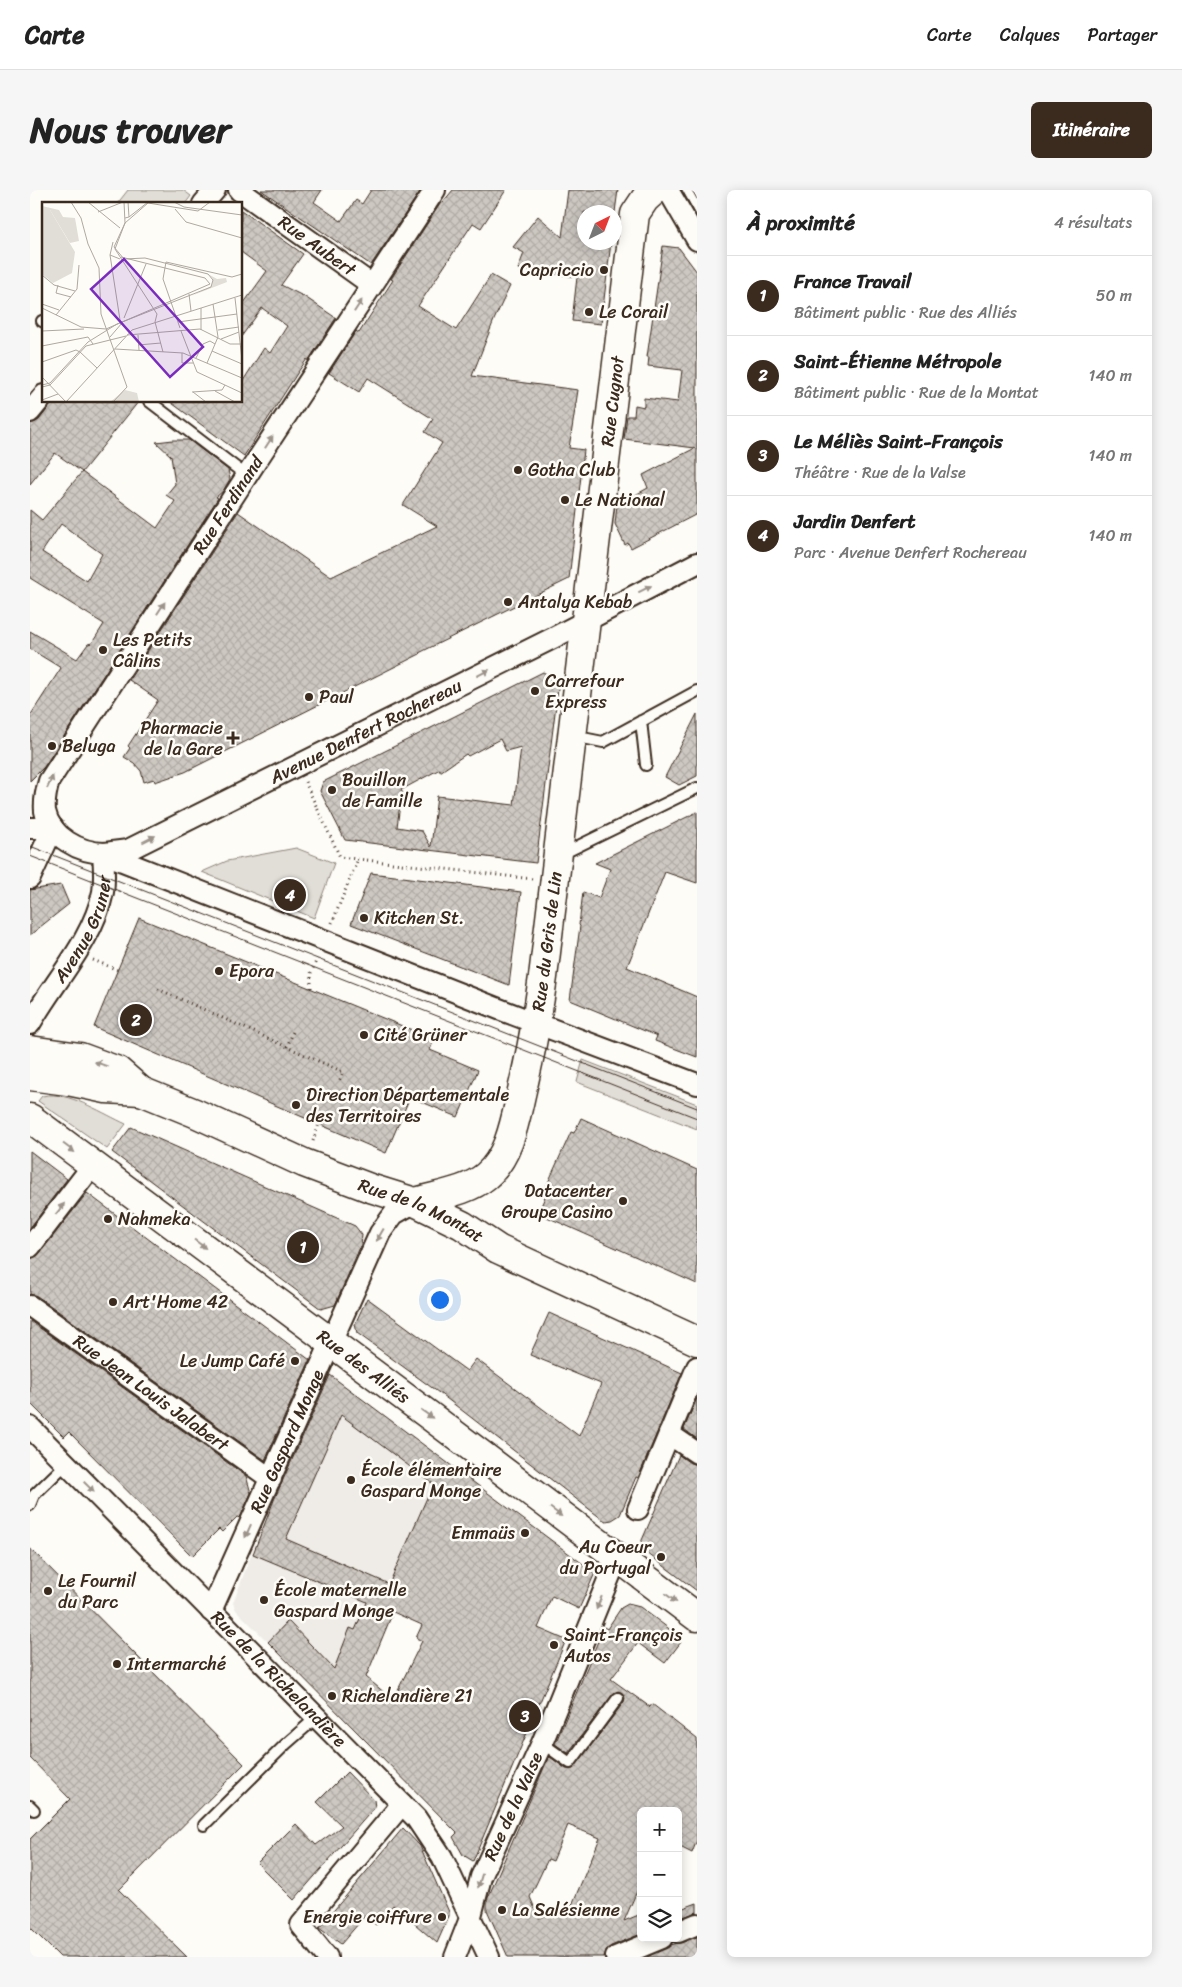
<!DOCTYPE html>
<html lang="fr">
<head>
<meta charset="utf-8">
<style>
	body { margin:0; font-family:Sriracha,sans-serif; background:#f6f6f6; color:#222 }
	.controls { position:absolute; right:15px; bottom:15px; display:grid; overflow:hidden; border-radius:8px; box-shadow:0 2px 12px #0003 }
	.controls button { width:45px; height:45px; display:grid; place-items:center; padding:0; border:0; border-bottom:1px solid #e0e0e0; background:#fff; color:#222; font:25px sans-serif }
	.compass { position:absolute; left:547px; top:15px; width:45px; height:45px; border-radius:50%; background:#fff; box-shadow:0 2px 12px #0003; rotate:42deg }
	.you { position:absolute; left:409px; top:1109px; width:18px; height:18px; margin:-12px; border:4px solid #fff; border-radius:50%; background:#1a73e8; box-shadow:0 0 0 8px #1a73e833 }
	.badge { display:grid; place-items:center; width:32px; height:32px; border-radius:50%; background:#3b2a1e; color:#fff; font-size:16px; font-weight:700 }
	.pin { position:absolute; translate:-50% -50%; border:2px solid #fff; box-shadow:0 1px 5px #0006 }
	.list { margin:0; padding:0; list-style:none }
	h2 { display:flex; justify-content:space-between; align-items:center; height:65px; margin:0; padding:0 20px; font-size:21px }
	h2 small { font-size:16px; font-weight:400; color:#767676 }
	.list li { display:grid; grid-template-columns:32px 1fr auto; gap:15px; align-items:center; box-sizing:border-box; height:80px; padding:0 20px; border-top:1px solid #e0e0e0 }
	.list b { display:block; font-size:19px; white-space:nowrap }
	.list p { margin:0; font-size:16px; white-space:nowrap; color:#767676 }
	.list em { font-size:16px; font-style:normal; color:#767676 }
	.icon { flex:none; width:28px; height:28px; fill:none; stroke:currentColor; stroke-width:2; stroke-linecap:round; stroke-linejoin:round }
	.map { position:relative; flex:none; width:667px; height:1767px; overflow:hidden; border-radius:8px }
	header { display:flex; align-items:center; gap:30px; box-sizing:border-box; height:70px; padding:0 25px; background:#fff; border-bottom:1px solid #e0e0e0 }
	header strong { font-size:24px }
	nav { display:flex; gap:28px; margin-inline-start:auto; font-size:18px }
	.intro { display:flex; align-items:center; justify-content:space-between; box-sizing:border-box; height:120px; padding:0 30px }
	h1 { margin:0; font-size:35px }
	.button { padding:12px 22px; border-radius:8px; background:#3b2a1e; color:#fff; font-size:18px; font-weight:700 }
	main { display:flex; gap:30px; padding:0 30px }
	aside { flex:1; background:#fff; border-radius:8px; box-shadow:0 2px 12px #0003 }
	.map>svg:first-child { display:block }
	.built { fill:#efece7 }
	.green { fill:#e1ded7; stroke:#8e847a }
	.building { fill:url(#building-cross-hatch); stroke:#3b2a1e; fill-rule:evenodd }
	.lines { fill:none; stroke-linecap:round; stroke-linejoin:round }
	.lane-casing { stroke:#3b2a1e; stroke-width:14 }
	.street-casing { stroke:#3b2a1e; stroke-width:24 }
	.secondary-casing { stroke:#3b2a1e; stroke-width:31 }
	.path { stroke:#3b2a1e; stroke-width:3; stroke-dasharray:1 4; stroke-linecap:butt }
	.lane { stroke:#fdfcf7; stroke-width:10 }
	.street { stroke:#fdfcf7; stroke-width:20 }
	.secondary { stroke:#fdfcf7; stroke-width:28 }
	.tram { stroke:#3b2a1e; stroke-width:1 }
	.oneway { fill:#9c938a }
	.poi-dot { fill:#3b2a1e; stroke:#fdfcf7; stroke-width:2 }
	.labels { text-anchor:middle; stroke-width:5; stroke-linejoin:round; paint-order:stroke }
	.street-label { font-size:18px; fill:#3b2a1e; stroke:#fdfcf7 }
	.poi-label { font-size:18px; fill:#3b2a1e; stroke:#fdfcf7; text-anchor:start }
	.inset-road { fill:none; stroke:#afa8a0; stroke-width:1 }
	.view { fill:#7b2cbf; fill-opacity:0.15; stroke:#7b2cbf; stroke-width:2.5 }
	.inset-edge { fill:none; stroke:#3b2a1e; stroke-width:2.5 }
</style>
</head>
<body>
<header>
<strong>Carte</strong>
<nav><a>Carte</a><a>Calques</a><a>Partager</a></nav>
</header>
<div class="intro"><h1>Nous trouver</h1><a class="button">Itinéraire</a></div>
<main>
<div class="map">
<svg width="667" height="1767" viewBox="0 0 667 1767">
	<defs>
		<pattern id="building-cross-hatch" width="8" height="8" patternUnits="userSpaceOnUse" patternTransform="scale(1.25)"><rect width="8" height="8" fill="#cdc8c2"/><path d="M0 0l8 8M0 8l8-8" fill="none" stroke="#b1aca6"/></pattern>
	</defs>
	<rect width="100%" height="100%" fill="#fdfcf7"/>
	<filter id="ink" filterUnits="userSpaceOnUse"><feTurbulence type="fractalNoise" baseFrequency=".02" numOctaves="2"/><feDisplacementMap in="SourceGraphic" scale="10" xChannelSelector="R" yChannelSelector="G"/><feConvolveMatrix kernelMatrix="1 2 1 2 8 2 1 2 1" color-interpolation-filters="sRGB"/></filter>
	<g filter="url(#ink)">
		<path class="built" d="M300 1184 414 1270 349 1416 295 1509 206 1420 203 1413 222 1363 248 1304 246 1303 249 1296 251 1291 253 1292 268 1256 267 1255 272 1243H274Z"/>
		<path class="green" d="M98 0H153L161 6 155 14H87Z
			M266 658 304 673 284 728 172 682 197 671Z
			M553 870 667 914V939L547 892Z
			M19 905C43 904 74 924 96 934L77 959 8 911 12 906Z"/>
		<path class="building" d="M231 0H292L284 12 311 31 326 10 332 14 341 0H391L341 75Z
			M423 0H476L451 38 443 33 388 116 426 140 461 85 480 96 464 130 442 186 548 200 539 258 554 260 539 389 389 463 390 464 155 582 125 592 124 589 114 592 111 581 104 573 94 567 100 558 98 556 128 510 99 490 208 322 301 387 407 336 373 315 412 253 395 242 403 229 338 188 329 202 299 183 326 141 329 143 363 90 361 89 412 11 413 12Z
			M538 0H588L585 22H554V52H581L571 134 542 131 547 87 488 79 494 63 483 57 508 26 532 47Z
			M211 20 273 64 251 95 275 107 306 128 278 171 277 169 268 182 214 266 139 211H211V194L234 158 240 163 257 136 232 118 211 147V117L237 81 211 62Z
			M633 56 649 58 667 82V324L601 358 598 353 595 355 585 334 587 315 618 298 613 285 665 258 594 249 597 226H604L605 215 614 217V208L648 212 652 180 618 176 619 167H617Z
			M24 211H109L52 282 25 263 0 294V234L9 230Z
			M143 250H159L198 280 200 289 193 301 186 307 188 308 27 557 14 577 0 591V526L31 478 0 459V441L47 469 58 454 62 453 74 434 0 388V320L12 330 52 282 127 338 145 311 136 305 145 294 141 266 126 252ZM31 334 72 364 57 391 12 362Z
			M513 482 529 491 506 673 315 650 290 601 293 592ZM470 549 476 561 491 557 484 615 407 606 401 657 392 641 367 637 371 607 374 605 371 600 410 579V582L436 564 438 566Z
			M667 524V586L649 595 635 587Z
			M667 622V693L635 682 597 777 667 807V867L625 851 627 846 540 810 550 736 549 735 553 702 569 708 580 679 565 673Z
			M341 683 491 702 479 795 321 734Z
			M31 695 39 714 0 745V700Z
			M109 728 404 849 400 860 448 880 428 927 380 907 356 963 64 837Z
			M551 928 667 980V1094L508 1023 515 1007 512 1006 541 942 544 943Z
			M101 937 325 1036 332 1045 331 1055 305 1115 291 1119 82 962Z
			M0 961 37 989 0 1038Z
			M57 1003 280 1170 235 1270 7 1106 0 1104V1069L9 1064Z
			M337 1108 437 1181 446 1169 549 1246 571 1194 500 1165 519 1123 652 1183 608 1288 606 1287 590 1325 582 1330 576 1331 572 1329 416 1208 327 1143 325 1134Z
			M0 1131 216 1286 221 1303 210 1328 207 1327 192 1342 189 1339 162 1366 39 1242 34 1247 0 1213Z
			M300 1185 565 1383 549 1419 522 1406 508 1438 536 1450 443 1671 433 1665 423 1647 427 1643 238 1452 258 1431 304 1479 320 1438 325 1440 337 1412 223 1364 244 1310ZM311 1225 403 1294 359 1394 256 1349ZM363 1422 392 1435 386 1448 392 1451 363 1510 336 1487Z
			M667 1208V1249L654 1239Z
			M649 1265 660 1273 667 1275V1401L609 1357Z
			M0 1358 214 1574 89 1700 157 1767H30L0 1737V1649L40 1609 0 1568Z
			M598 1414 610 1417 646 1444 644 1447 651 1452 635 1473 608 1453 581 1489 620 1517 622 1514 667 1549V1650L662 1663 648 1656V1621H611V1692L594 1731 611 1724V1744L581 1756 576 1760 574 1767H478L457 1720V1710L519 1566 536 1579H543L594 1512 595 1508 592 1503 588 1501 583 1504 538 1563 525 1554 574 1437 577 1439 591 1418ZM538 1635 570 1648 542 1715 509 1728 500 1707 518 1669 523 1671Z
			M317 1582 344 1610 345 1617 264 1710 227 1673 266 1634 286 1655 312 1636 287 1612Z
			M373 1638 390 1656 419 1722V1726L407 1753 363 1715 346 1735 335 1726 311 1754 289 1738Z
			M667 1713V1722L648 1729V1720Z
			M667 1747V1767H617L641 1755Z"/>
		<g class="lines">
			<g class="lane-casing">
				<path id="lane" d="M12 131 14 132
					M119 211 217 286
					M611 531 616 575
					M543 546 573 552 667 501
					M530 665 667 598
					M0 1315 4 1305 36 1274
					M512 1553 540 1573 588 1508
					M0 1616 4 1620
					M174 1635 256 1554 287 1527"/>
			</g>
			<g class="street-casing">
				<g id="street">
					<path id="s1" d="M209 0 342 95"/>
					<path id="s2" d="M405 0 227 270 19 591C16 601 14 611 15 621 20 647 50 663 75 663 82 662 90 661 98 660L523 448 667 373"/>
					<path d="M638 0 667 50"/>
					<path d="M173 14 185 0"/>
					<path d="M0 222 14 205"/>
					<path d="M0 638H23"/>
					<path d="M75 664 474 821 667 894"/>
					<path d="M0 688 23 638"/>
					<path id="s3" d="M0 834C24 791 63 751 73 702 75 689 74 676 73 663"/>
					<path d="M0 1057 63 975"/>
					<path id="s4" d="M0 1116 241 1289"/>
					<path id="s5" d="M0 1237 386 1628 412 1667 459 1767"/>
					<path d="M639 1244 667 1263"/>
					<path d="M608 1319 667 1177"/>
					<path id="s6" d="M181 1421 350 1043 364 1024 385 1012"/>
					<path d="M648 1742 667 1734"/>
					<path d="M297 1767 271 1735 372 1614"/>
					<path id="s7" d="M425 1767 441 1726 451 1687 512 1553 587 1368"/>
					<path d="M586 1767 632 1748"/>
				</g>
			</g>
			<g class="secondary-casing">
				<g id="secondary">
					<path id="s8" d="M0 860 50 867 88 881 111 901 165 923 274 973 340 998 385 1012 432 1035 468 1059 667 1151"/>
					<path d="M0 886 38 891 76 899 111 901"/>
					<path id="s9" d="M0 928 400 1226 667 1427"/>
					<path id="s10" d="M385 1012C408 1005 437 1002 456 986 482 964 486 923 494 892 502 857 508 823 513 787L605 24 615 9 625 0"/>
				</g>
			</g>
			<path class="path" d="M275 592 310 667 503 689
				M302 733 328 669
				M63 770 88 780
				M281 798V783L287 769
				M128 799 313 882 309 891
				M257 857 263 842
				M283 951 289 934"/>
			<use href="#lane" class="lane"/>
			<use href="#street" class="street"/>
			<use href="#secondary" class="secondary"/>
			<path class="tram" d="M652 0 667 27
				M662 0 667 9
				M0 656 667 918
				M0 666 667 928"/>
		</g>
		<defs><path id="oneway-solid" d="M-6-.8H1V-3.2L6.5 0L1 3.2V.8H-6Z" transform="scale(1.25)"/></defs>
		<g class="oneway">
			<use href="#oneway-solid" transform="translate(328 116) rotate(-57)"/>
			<use href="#oneway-solid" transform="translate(239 252) rotate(-57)"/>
			<use href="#oneway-solid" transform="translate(615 399) rotate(-27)"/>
			<use href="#oneway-solid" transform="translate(131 418) rotate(-57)"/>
			<use href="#oneway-solid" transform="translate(453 483) rotate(-27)"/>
			<use href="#oneway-solid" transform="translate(20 592) rotate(-66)"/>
			<use href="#oneway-solid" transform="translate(119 649) rotate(-27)"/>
			<use href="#oneway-solid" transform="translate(71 874) rotate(-160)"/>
			<use href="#oneway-solid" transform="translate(39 958) rotate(37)"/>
			<use href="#oneway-solid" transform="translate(30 1019) rotate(-52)"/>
			<use href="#oneway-solid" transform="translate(350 1045) rotate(120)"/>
			<use href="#oneway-solid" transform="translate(170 1054) rotate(37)"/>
			<use href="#oneway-solid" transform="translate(397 1224) rotate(36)"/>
			<use href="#oneway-solid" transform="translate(59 1297) rotate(45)"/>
			<use href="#oneway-solid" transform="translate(526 1322) rotate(37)"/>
			<use href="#oneway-solid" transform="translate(218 1341) rotate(114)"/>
			<use href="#oneway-solid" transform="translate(641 1408) rotate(37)"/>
			<use href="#oneway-solid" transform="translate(569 1413) rotate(112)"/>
			<use href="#oneway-solid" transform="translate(450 1691) rotate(107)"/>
		</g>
	</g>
	<g class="poi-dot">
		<circle cx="574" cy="80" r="5"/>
		<circle cx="559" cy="122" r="5"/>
		<circle cx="488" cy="280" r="5"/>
		<circle cx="535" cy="310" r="5"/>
		<circle cx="478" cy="412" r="5"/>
		<circle cx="73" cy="460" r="5"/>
		<circle cx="505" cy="501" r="5"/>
		<circle cx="279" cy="507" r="5"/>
		<path d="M200.5 540.5h5v5h5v5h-5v5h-5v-5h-5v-5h5z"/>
		<circle cx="22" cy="556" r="5"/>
		<circle cx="302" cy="600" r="5"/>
		<circle cx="334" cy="728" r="5"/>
		<circle cx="189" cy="781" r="5"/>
		<circle cx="334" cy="845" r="5"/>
		<circle cx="266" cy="915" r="5"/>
		<circle cx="593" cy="1011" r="5"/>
		<circle cx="78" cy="1029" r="5"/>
		<circle cx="83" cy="1112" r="5"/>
		<circle cx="265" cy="1171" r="5"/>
		<circle cx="321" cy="1290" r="5"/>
		<circle cx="495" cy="1343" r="5"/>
		<circle cx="631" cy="1367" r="5"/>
		<circle cx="18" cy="1401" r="5"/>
		<circle cx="234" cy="1410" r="5"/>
		<circle cx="524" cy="1455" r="5"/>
		<circle cx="87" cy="1474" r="5"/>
		<circle cx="302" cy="1506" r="5"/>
		<circle cx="472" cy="1720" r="5"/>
		<circle cx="412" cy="1727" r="5"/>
	</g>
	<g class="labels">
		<g class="street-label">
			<text dy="6" stroke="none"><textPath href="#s1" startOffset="96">Rue Aubert</textPath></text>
			<text dy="6" stroke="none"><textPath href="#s10" startOffset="866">Rue Cugnot</textPath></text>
			<text transform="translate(198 315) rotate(-57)" y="6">Rue Ferdinand</text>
			<text dy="6" stroke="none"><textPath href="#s2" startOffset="1104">Avenue Denfert Rochereau</textPath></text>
			<text dy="6" stroke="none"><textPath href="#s3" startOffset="110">Avenue Gruner</textPath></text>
			<text dy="6" stroke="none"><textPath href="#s10" startOffset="322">Rue du Gris de Lin</textPath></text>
			<text dy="6" stroke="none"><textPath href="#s8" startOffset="426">Rue de la Montat</textPath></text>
			<text dy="6" stroke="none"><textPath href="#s9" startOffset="416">Rue des Alliés</textPath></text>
			<text dy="6" stroke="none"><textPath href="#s4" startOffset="149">Rue Jean Louis Jalabert</textPath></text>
			<text dy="6" stroke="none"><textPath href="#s6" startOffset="186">Rue Gaspard Monge</textPath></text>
			<text dy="6" stroke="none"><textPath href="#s5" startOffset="354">Rue de la Richelandière</textPath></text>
			<text dy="6" stroke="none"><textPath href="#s7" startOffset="162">Rue de la Valse</textPath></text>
		</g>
		<g class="poi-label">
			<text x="564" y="86" text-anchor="end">Capriccio</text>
			<text x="569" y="128">Le Corail</text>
			<text x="498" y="286">Gotha Club</text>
			<text x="545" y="316">Le National</text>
			<text x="488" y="418">Antalya Kebab</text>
			<text x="83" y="456">Les Petits<tspan x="83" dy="21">Câlins</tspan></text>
			<text x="515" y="497">Carrefour<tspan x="515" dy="21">Express</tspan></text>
			<text x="289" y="513">Paul</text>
			<text x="193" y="544" text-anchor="end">Pharmacie<tspan x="193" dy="21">de la Gare</tspan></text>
			<text x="32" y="562">Beluga</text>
			<text x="312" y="596">Bouillon<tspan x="312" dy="21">de Famille</tspan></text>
			<text x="344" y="734">Kitchen St.</text>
			<text x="199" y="787">Epora</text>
			<text x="344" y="851">Cité Grüner</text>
			<text x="276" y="911">Direction Départementale<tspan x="276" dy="21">des Territoires</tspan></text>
			<text x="583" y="1007" text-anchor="end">Datacenter<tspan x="583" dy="21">Groupe Casino</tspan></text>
			<text x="88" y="1035">Nahmeka</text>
			<text x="93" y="1118">Art'Home 42</text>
			<text x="255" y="1177" text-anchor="end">Le Jump Café</text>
			<text x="331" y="1286">École élémentaire<tspan x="331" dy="21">Gaspard Monge</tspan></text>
			<text x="485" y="1349" text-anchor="end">Emmaüs</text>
			<text x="621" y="1363" text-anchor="end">Au Coeur<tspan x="621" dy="21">du Portugal</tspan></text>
			<text x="28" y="1397">Le Fournil<tspan x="28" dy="21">du Parc</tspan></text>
			<text x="244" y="1406">École maternelle<tspan x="244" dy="21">Gaspard Monge</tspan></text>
			<text x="534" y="1451">Saint-François<tspan x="534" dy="21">Autos</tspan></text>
			<text x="97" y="1480">Intermarché</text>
			<text x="312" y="1512">Richelandière 21</text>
			<text x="482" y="1726">La Salésienne</text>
			<text x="402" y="1733" text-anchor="end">Energie coiffure</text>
		</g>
	</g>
	<g transform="translate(12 12)">
		<rect width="200" height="200" fill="#fdfcf7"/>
		<path d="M0 4 17 8 21 15 33 16 37 39 28 41 8 8H0ZM166 72 175 77 184 76 185 80 149 94 170 84 171 77Z" fill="#e1ded7"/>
		<path d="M0 8H8L33 50 30 71 11 81 0 72Z" fill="#e1ded7"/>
		<path d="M83 188 95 191 97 200H68Z" fill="#e1ded7"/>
		<path class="inset-road" d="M29 0 39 16 46 42 57 66 59 112 85 185 71 200M46 0 78 26M82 0 83 21 73 47 115 112 113 120M132 0 142 5 200 13M133 7 144 20 200 36M56 10 81 0M87 15 106 0M83 16 87 15 86 0M71 40 68 53 78 57M68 53 78 118M0 73 12 83 33 89M16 83 14 91 29 95M147 92 149 109M193 96 200 158M0 102 17 108M0 106 39 125 64 127 168 82 163 76 79 55M159 106V128M14 113 35 87 37 63M82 116 104 62M113 120 121 150M136 120 195 112M138 126 121 77 124 60 190 75 200 72M176 128 197 125M0 129 42 127M139 129 155 170 200 191M85 133 158 127 188 142H200M96 133 97 148M68 135 80 121 78 118M179 137 197 130M96 143 119 141M0 144 46 135 51 142M73 147 141 151 200 176M170 149 200 162M38 150 55 166M140 151V161H151M154 156 161 142 168 139 173 142M0 160 34 148 38 150M165 161 176 135 171 102M0 175 24 200M0 183 8 181 46 140 75 122 169 85 171 78 166 72 103 56 82 57 72 45 83 21 106 1 156 9 168 0M0 185 8 183 44 144 84 134M173 189 193 200M150 190 180 188 183 183M151 190 164 200M0 198 16 192M24 200 90 128 200 93"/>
		<path class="view" d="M82 57 161 145 128 175 49 87Z"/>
		<rect width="200" height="200" class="inset-edge"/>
	</g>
</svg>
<div class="controls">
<button>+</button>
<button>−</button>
<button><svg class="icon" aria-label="layers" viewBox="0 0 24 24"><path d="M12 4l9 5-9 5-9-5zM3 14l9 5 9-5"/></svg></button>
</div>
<svg class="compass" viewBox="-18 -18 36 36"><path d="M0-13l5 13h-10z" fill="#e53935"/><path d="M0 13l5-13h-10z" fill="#767676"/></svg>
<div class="you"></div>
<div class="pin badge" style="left:273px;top:1057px">1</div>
<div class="pin badge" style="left:106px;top:830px">2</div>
<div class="pin badge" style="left:495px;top:1526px">3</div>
<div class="pin badge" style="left:260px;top:705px">4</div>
</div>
<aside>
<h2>À proximité<small>4 résultats</small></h2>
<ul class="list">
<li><span class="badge">1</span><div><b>France Travail</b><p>Bâtiment public · Rue des Alliés</p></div><em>50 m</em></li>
<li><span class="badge">2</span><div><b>Saint-Étienne Métropole</b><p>Bâtiment public · Rue de la Montat</p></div><em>140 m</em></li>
<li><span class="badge">3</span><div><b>Le Méliès Saint-François</b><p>Théâtre · Rue de la Valse</p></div><em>140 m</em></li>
<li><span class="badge">4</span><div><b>Jardin Denfert</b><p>Parc · Avenue Denfert Rochereau</p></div><em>140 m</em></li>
</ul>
</aside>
</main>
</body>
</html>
